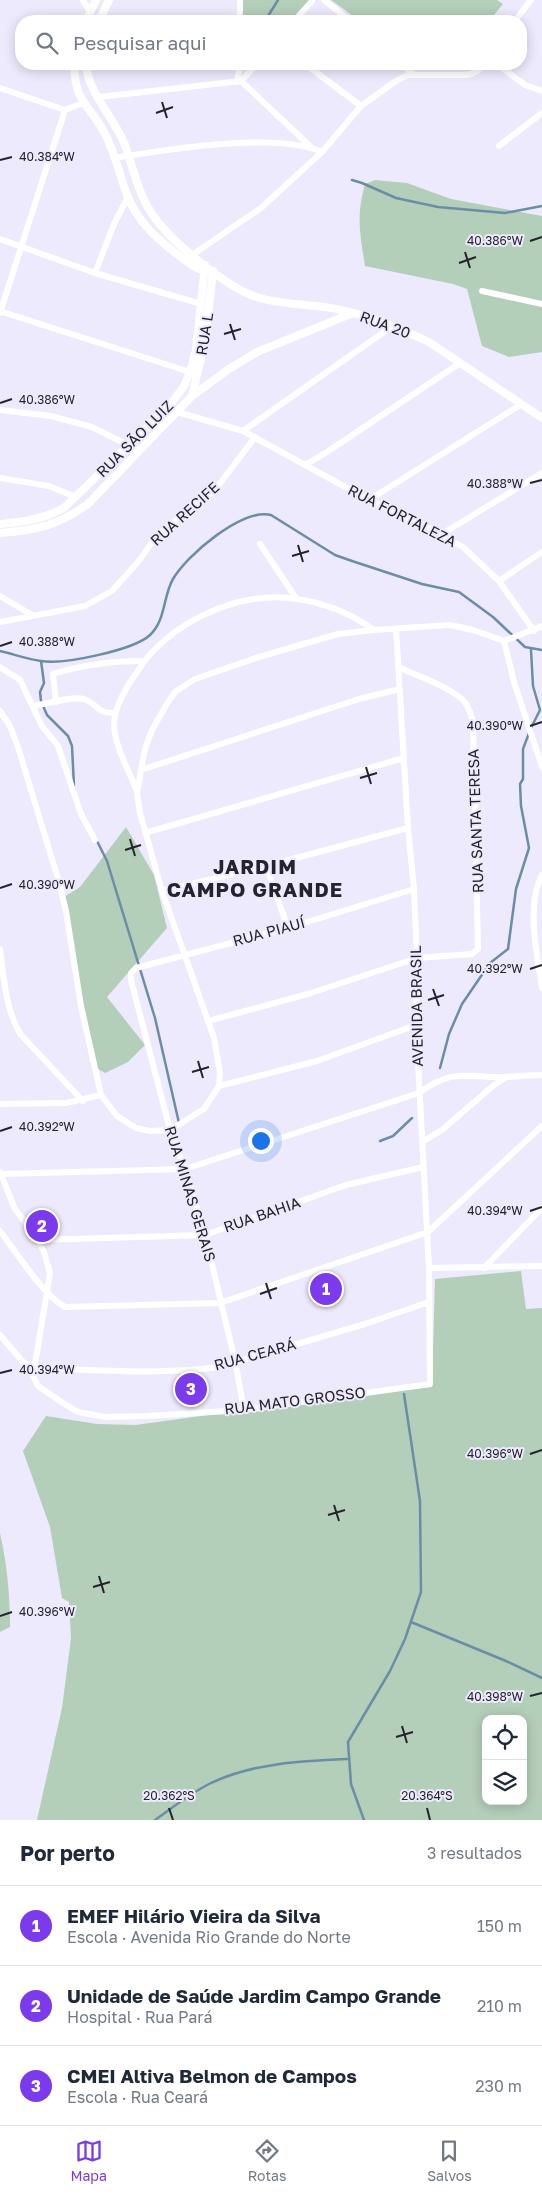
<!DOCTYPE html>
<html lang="pt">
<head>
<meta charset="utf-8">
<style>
	body { margin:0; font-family:"Golos Text",sans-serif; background:#f2f2f3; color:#1f2937 }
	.controls { position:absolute; right:15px; bottom:15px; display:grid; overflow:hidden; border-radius:10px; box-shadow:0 2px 12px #0003 }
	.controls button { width:45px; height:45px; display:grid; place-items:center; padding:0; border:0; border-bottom:1px solid #e0e1e3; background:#fff; color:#1f2937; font:25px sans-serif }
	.you { position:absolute; left:260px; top:1140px; width:18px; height:18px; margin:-12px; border:4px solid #fff; border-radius:50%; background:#1a73e8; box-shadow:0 0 0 8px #1a73e833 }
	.badge { display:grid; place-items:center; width:32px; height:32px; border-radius:50%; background:#7c3aed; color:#fff; font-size:16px; font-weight:700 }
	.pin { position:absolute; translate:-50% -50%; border:2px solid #fff; box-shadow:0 1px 5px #0006 }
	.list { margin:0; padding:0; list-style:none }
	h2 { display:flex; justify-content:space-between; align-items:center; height:65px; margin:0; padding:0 20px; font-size:21px }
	h2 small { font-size:16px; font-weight:400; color:#747a83 }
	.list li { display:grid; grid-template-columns:32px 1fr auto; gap:15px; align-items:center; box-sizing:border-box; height:80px; padding:0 20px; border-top:1px solid #e0e1e3 }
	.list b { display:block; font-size:19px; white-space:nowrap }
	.list p { margin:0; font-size:16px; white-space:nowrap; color:#747a83 }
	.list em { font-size:16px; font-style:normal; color:#747a83 }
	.icon { flex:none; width:28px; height:28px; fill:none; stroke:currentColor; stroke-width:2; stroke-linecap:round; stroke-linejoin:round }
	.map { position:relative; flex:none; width:542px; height:1820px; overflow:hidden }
	.search { position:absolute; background:#fff; box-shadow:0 2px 12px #0003; left:15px; right:15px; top:15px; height:55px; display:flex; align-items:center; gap:12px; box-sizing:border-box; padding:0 18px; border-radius:20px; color:#747a83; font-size:19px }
	.sheet { height:305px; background:#fff }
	nav { display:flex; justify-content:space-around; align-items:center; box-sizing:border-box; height:70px; border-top:1px solid #e0e1e3; background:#fff; font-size:14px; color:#747a83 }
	nav a { display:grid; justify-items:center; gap:2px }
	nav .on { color:#7c3aed }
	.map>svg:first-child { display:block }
	.green { fill:#b3ceb9; fill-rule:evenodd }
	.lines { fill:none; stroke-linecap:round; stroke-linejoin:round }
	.stream { stroke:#6b8da5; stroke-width:2.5 }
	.minor { stroke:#fff; stroke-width:6 }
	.tertiary { stroke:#fff; stroke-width:8 }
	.ticks { fill:none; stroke:#25232e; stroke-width:2 }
	.labels { text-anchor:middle; stroke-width:4; stroke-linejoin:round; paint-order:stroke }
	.street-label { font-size:15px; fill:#25232e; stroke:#eeeafd }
	.district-label { font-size:20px; font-weight:bold; letter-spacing:1px; fill:#25232e; stroke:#eeeafd }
	.ticks-label { font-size:12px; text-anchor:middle; fill:#25232e; stroke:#eeeafd; stroke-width:4; stroke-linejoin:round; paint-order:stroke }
</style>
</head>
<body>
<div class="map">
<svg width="542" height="1820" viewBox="0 0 542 1820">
	<rect width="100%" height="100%" fill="#eeeafd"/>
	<path class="green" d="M242 0H317L297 21H243Z
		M331 0H497L503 4 489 21H360Z
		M375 180 407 183 451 199 542 216V352L509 357 482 346 467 289 453 284 365 266C360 233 356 217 365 184Z
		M126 827 154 875 167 928 107 997 145 1045 128 1062 105 1073 98 1069 86 1021 64 897 80 887Z
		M521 1271 526 1309 542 1308V1820H37L62 1708 71 1638 69 1602 62 1598 50 1527 23 1451 46 1416 97 1424 135 1425 348 1396 432 1387 435 1279ZM486 1719H523V1801H486Z
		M0 1533C7 1564 10 1595 10 1627L0 1632Z"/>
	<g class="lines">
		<path class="stream" d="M265 21 278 0
			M352 180 362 183 396 198 438 207 505 213 542 206
			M0 651C13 654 27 659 41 661 63 665 134 650 150 635 166 620 163 596 173 579 187 555 242 508 271 515L335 555 352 561 422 584 459 592 493 617 525 647 542 650
			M41 661 44 683 40 692 41 701 47 715 68 736 72 746 74 786
			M531 728 540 710 533 686 531 650
			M96 839 107 861 155 1018 179 1123
			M440 1068 449 1034 462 1004 490 963 508 949 516 889 529 848 521 806 520 784 523 779V749L529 733
			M380 1141 393 1136 412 1118
			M411 1622 506 1661 542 1678
			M155 1820C172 1808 191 1793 209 1784 252 1763 301 1761 348 1759
			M364 1820 351 1784 348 1742 390 1671 405 1639 421 1592 420 1501 404 1394"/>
		<path class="minor" d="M83 0 90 12 91 21
			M240 0V21
			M324 0 350 21
			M294 21 313 0
			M515 21 531 0
			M305 64 361 106
			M401 64 415 75
			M497 64 525 85 542 91
			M241 81 311 147
			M241 81 257 64
			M237 82 240 64
			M0 88 65 110
			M99 97 241 81
			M65 110 83 103
			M499 146 542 113
			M114 158C165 150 276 131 322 152
			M0 239 95 273 201 304
			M192 255 261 208 322 152 361 106 396 81 408 75H468L476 72 486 64
			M95 273 114 224 128 197
			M482 291 542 304
			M0 311 190 372
			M0 313 65 110
			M0 410 51 416 92 427 140 451
			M177 412 243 431 369 500 420 523 463 547 499 581 534 631
			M243 431 391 327
			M305 465 327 452 460 363
			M0 478 49 486 76 497
			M369 500 520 405
			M442 534 542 473
			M260 544 296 598
			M499 581 542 552
			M0 596 32 615
			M0 622 85 606 112 591 138 562 157 535 215 490 255 437
			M504 641 514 682 542 767
			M504 641 542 626
			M0 667 20 680 42 726 58 746 81 814 95 840
			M56 702 53 674C82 665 113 661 143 661
			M33 706C46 704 71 696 84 699 97 703 97 714 115 713
			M0 711 10 726 18 747 59 882 66 911 81 1006 101 1095 117 1116 136 1128 150 1131 170 1130 204 1109 219 1086 220 1073 214 1038 162 891 140 813 137 792 145 749 152 730 168 702 175 692 195 679 259 657 338 634 374 630 450 625 473 630 504 641
			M141 770 359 699 400 689
			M137 791C129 771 114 745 114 723 115 706 127 686 137 672 167 623 240 589 297 599 324 603 352 614 374 630
			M145 833 404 758
			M266 866 288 928
			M542 875C526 904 537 955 542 988
			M162 891 266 866 408 828
			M0 949C4 978 5 1009 21 1035L83 1101
			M208 1021 308 994 417 958 472 954 478 949 473 722C471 714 469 707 464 701 449 686 417 676 398 667
			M219 1086 317 1061 416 1025
			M0 1104 66 1103 101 1095
			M422 1142 442 1130 494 1085 507 1077
			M0 1172 15 1209 38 1240 44 1252 50 1273 33 1376 38 1386 63 1403 78 1412 105 1417 147 1416 244 1410 430 1384 429 1268 416 1025 417 958 414 889 408 828 396 629
			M1 1174 185 1169 419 1093C454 1067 467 1078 507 1077 519 1076 530 1075 542 1075
			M0 1231C16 1252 43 1295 65 1307L220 1303 428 1232 542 1126
			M38 1240 205 1235 346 1185 423 1167
			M429 1268 542 1266
			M484 1268 542 1208
			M0 1335 23 1362 34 1368C96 1370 158 1375 219 1367L365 1324 429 1302
			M244 1410 235 1361 205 1235 185 1169 170 1130 131 980V973L136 968 288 928 414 889"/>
		<path class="tertiary" d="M86 21 96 0
			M99 21 109 0
			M74 64C75 102 87 102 104 132 114 150 119 173 126 192 136 221 158 240 182 258 190 263 199 272 209 271
			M86 64C87 91 115 119 125 145 133 167 137 190 149 209 165 238 229 290 260 298 281 304 303 304 325 307 360 312 397 327 429 342L542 418
			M192 396 205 341 213 271
			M0 524C24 522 45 519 65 507L170 405 184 386 190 372 196 350 205 265
			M0 533C37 530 57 526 88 504L192 396 229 369 257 352 353 313"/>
	</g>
	<path class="ticks" d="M162 102 167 118M156 113 173 107M0 160 12 157M530 241 542 237M465 252 470 268M459 263 476 257M230 324 235 340M224 334 241 329M0 403 12 399M530 483 542 480M298 545 303 562M292 556 309 551M0 646 12 642M530 726 542 722M366 767 371 784M360 778 377 773M130 839 135 856M125 850 141 845M0 888 12 884M530 969 542 965M433 989 439 1006M428 1000 444 995M198 1061 203 1078M192 1072 209 1067M0 1131 12 1127M530 1211 542 1207M266 1283 271 1299M260 1294 277 1288M0 1373 12 1370M530 1454 542 1450M334 1505 339 1521M328 1515 345 1510M99 1576 104 1593M93 1587 110 1582M0 1616 12 1612M530 1696 542 1693M402 1726 407 1743M396 1737 413 1732M169 1808 173 1820M427 1808 430 1820"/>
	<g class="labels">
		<g class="street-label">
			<text transform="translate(385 325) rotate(20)" y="5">RUA 20</text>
			<text transform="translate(205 334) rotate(-81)" y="5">RUA L</text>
			<text transform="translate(135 439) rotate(-45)" y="5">RUA SÃO LUIZ</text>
			<text transform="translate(185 514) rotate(-42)" y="5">RUA RECIFE</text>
			<text transform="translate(402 516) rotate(27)" y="5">RUA FORTALEZA</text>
			<text transform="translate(476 821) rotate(-92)" y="5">RUA SANTA TERESA</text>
			<text transform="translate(269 932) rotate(-15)" y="5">RUA PIAUÍ</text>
			<text transform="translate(417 1006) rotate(-91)" y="5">AVENIDA BRASIL</text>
			<text transform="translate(190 1194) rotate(73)" y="5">RUA MINAS GERAIS</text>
			<text transform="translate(262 1215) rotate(-19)" y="5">RUA BAHIA</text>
			<text transform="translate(255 1355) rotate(-15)" y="5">RUA CEARÁ</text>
			<text transform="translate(295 1401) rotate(-7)" y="5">RUA MATO GROSSO</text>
		</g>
		<g class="district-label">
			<text x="255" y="874">JARDIM<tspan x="255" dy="23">CAMPO GRANDE</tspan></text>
		</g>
	</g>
	<g class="ticks-label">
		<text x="47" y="161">40.384°W</text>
		<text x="495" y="245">40.386°W</text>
		<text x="47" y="404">40.386°W</text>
		<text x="495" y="488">40.388°W</text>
		<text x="47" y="646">40.388°W</text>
		<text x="495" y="730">40.390°W</text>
		<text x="47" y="889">40.390°W</text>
		<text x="495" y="973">40.392°W</text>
		<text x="47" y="1131">40.392°W</text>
		<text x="495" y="1215">40.394°W</text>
		<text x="47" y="1374">40.394°W</text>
		<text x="495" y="1458">40.396°W</text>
		<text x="47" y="1616">40.396°W</text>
		<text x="495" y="1701">40.398°W</text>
		<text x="169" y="1800">20.362°S</text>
		<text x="427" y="1800">20.364°S</text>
	</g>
</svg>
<div class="controls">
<button><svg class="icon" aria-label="locate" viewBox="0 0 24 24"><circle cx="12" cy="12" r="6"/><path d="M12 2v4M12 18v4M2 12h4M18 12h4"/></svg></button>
<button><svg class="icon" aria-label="layers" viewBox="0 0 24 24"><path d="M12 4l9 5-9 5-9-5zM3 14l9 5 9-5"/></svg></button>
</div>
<div class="you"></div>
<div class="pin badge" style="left:326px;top:1289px">1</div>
<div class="pin badge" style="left:42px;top:1226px">2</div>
<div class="pin badge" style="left:191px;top:1389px">3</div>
<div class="search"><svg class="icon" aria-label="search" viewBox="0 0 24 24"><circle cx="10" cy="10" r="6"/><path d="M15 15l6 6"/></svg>Pesquisar aqui</div>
</div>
<section class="sheet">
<h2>Por perto<small>3 resultados</small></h2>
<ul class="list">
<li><span class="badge">1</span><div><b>EMEF Hilário Vieira da Silva</b><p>Escola · Avenida Rio Grande do Norte</p></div><em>150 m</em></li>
<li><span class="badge">2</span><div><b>Unidade de Saúde Jardim Campo Grande</b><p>Hospital · Rua Pará</p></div><em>210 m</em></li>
<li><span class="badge">3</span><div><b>CMEI Altiva Belmon de Campos</b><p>Escola · Rua Ceará</p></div><em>230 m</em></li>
</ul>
</section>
<nav>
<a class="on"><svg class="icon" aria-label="map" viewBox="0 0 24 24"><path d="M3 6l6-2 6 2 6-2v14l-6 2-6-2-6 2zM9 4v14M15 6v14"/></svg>Mapa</a>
<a><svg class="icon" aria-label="directions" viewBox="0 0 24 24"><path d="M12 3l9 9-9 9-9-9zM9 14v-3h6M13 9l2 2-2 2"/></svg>Rotas</a>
<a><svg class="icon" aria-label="saved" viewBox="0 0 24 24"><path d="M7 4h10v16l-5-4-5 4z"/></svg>Salvos</a>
</nav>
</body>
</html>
